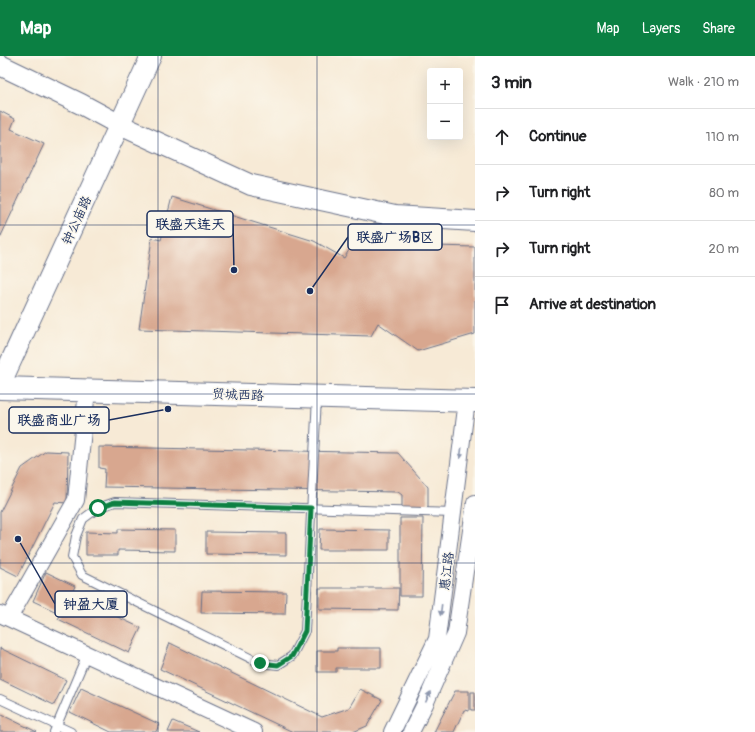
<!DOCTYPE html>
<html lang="en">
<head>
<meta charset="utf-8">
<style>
	body { margin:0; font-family:Pangolin,"LXGW WenKai TC",sans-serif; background:#f6f6f6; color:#202124 }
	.controls { position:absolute; right:12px; top:12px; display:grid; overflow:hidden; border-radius:4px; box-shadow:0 4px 16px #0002 }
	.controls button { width:36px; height:36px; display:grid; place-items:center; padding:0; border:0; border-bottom:1px solid #e0e0e0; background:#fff; color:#202124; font:20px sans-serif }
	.stop { position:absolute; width:12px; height:12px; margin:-9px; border:3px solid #0b8043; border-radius:50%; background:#fff }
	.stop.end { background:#0b8043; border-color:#fff; box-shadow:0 1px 4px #0008 }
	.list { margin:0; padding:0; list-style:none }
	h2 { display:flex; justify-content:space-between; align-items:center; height:52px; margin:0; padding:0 16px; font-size:17px }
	h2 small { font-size:13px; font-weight:400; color:#757577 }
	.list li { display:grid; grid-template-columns:26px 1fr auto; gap:12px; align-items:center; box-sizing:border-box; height:56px; padding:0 16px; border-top:1px solid #e0e0e0 }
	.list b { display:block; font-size:15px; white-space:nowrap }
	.list em { font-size:13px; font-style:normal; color:#757577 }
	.icon { flex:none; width:22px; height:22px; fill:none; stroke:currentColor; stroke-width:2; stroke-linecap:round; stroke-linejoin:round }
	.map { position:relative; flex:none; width:475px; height:676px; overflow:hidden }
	header { display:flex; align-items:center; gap:24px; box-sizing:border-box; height:56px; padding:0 20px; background:#0b8043; color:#fff }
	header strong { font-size:19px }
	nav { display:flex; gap:22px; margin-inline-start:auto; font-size:14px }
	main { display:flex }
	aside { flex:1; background:#fff }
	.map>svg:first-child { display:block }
	.building { fill:#d8a78f }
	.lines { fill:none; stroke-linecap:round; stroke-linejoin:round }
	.service-casing { stroke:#687088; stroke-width:10 }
	.minor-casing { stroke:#687088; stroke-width:18 }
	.tertiary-casing { stroke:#687088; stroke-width:22 }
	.secondary-casing { stroke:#687088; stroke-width:24 }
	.service { stroke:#fff; stroke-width:8 }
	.minor { stroke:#fff; stroke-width:16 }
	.tertiary { stroke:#fff; stroke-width:20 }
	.secondary { stroke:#fff; stroke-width:22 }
	.oneway { fill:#8d97ae }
	.route { stroke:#0b8043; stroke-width:5 }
	.grid { fill:none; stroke:#1b2f5e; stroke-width:1; stroke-opacity:0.55 }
	.labels { text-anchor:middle; stroke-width:3; stroke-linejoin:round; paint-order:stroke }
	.street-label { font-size:13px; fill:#1b2f5e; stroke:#fbf7ec }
	.leader { fill:none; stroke:#1b2f5e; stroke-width:1.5 }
	.callout-dot { fill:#1b2f5e; stroke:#fbf7ec; stroke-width:1.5 }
	.callout { fill:#fbf7ec; stroke:#1b2f5e; stroke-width:1.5 }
	.callout-label { font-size:14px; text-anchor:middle; font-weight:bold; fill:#1b2f5e }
</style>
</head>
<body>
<header>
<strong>Map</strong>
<nav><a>Map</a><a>Layers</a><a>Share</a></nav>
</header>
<main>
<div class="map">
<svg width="475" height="676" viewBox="0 0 475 676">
	<rect width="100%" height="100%" fill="#fbf7ec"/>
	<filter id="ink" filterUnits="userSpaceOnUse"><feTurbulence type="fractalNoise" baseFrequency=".025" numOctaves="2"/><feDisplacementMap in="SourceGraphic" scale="8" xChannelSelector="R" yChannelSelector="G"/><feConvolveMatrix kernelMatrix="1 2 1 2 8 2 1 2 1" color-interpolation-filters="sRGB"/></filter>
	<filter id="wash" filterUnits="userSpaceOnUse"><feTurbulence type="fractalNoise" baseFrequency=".012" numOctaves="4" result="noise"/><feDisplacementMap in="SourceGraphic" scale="16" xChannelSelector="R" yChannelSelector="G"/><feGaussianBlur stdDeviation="0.9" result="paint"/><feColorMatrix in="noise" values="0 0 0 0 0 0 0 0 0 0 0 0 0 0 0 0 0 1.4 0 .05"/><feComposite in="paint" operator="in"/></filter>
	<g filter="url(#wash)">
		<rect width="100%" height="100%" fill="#f7ead6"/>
		<g id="blocks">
			<path class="building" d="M0 55 15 63 11 73 44 88 0 182Z
				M172 141 314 185 344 202 353 188 475 191V278L418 295 378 267 371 280 139 273 152 182 161 184Z
				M99 391 398 397 428 431V454H402V439L398 436 104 431 105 413 99 412Z
				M46 395 68 396 67 447 55 446 18 520 0 511V456L22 412Z
				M400 462H423L422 540H400Z
				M118 473 175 474V495L118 494V499H86V476L118 477Z
				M320 473 389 474V494H319Z
				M206 476 286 477V499L206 498Z
				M46 516 75 530 71 539 141 572 129 597 58 563 61 558 33 545Z
				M319 532H399L398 554 319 553Z
				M202 535 286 536 285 558 201 557Z
				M170 587 322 661 349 652 360 633 382 644 367 670 353 676H293L160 613Z
				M0 592 66 624 54 649 0 623Z
				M337 592H381V612H336V616H317V595H337Z
				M81 632 159 668 156 676H111L70 656Z
				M455 635H469V655L464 654 454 676H434Z
				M471 636H475V654H471Z
				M0 658 37 676H0Z
				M173 665 199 676H168Z"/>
		</g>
	</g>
	<g filter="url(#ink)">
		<use href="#blocks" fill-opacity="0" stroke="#687088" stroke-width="1"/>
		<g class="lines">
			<g class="service-casing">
				<path id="service" d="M317 341 305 575 292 600 278 609 260 607 82 519 72 501 76 480 83 463 98 452 115 446C227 450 340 453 453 457
					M0 643 71 676
					M54 676 87 598"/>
			</g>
			<g class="minor-casing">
				<path id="minor" d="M0 558 254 676
					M9 562 76 444 87 334
					M392 676 437 583 467 344
					M411 676 425 648 456 577 475 447"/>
			</g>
			<g class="tertiary-casing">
				<path id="tertiary" d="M0 9 81 48 120 69 251 129 395 160 475 165
					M0 329 151 0"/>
			</g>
			<g class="secondary-casing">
				<path id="secondary" d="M0 332 475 345"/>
			</g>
			<use href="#service" class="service"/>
			<use href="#minor" class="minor"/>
			<use href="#tertiary" class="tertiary"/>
			<use href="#secondary" class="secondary"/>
		</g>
		<defs><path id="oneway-solid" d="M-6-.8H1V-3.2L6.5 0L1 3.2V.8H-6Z"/></defs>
		<g class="oneway">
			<use href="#oneway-solid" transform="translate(461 397) rotate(97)"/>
			<use href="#oneway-solid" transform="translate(441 554) rotate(97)"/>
			<use href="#oneway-solid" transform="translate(428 641) rotate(-66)"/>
		</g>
	</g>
	<g class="lines" filter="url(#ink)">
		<path class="route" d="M98 452 114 446 311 452 305 575 292 600 278 609 260 607"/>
	</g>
	<path class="grid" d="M158 0V676M317 0V676M0 169H475M0 338H475M0 507H475"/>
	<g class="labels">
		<g class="street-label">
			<text transform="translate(76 164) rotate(-65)" y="5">钟公庙路</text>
			<text transform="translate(238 338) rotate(2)" y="5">贸城西路</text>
			<text transform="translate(446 515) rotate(-83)" y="5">惠江路</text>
		</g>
	</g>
	<path class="leader" d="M234 214L233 168M310 235L348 181M168 353L109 364M18 483L55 548"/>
	<g class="callout-dot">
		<circle cx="234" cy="214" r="4"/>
		<circle cx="310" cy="235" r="4"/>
		<circle cx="168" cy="353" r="4"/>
		<circle cx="18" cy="483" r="4"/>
	</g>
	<g class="callout">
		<rect x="147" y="155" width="86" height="26" rx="4"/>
		<rect x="348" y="168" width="94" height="26" rx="4"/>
		<rect x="9" y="351" width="100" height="26" rx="4"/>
		<rect x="55" y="535" width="72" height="26" rx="4"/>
	</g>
	<g class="callout-label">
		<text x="190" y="173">联盛天连天</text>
		<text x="395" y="186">联盛广场B区</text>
		<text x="59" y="369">联盛商业广场</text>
		<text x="91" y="553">钟盈大厦</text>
	</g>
</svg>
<div class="controls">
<button>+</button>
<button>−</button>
</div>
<div class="stop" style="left:98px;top:452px"></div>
<div class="stop end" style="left:260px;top:607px"></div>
</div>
<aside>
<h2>3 min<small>Walk · 210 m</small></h2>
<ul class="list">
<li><svg class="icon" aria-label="ahead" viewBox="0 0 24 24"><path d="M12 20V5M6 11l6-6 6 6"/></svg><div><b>Continue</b></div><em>110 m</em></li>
<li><svg class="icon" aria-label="right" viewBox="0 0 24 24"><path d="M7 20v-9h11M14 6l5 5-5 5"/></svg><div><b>Turn right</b></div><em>80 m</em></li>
<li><svg class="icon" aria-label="right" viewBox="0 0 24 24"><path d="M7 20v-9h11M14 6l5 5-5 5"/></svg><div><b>Turn right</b></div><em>20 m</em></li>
<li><svg class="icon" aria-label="arrive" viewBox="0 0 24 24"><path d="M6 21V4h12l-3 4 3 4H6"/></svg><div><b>Arrive at destination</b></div></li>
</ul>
</aside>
</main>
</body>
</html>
